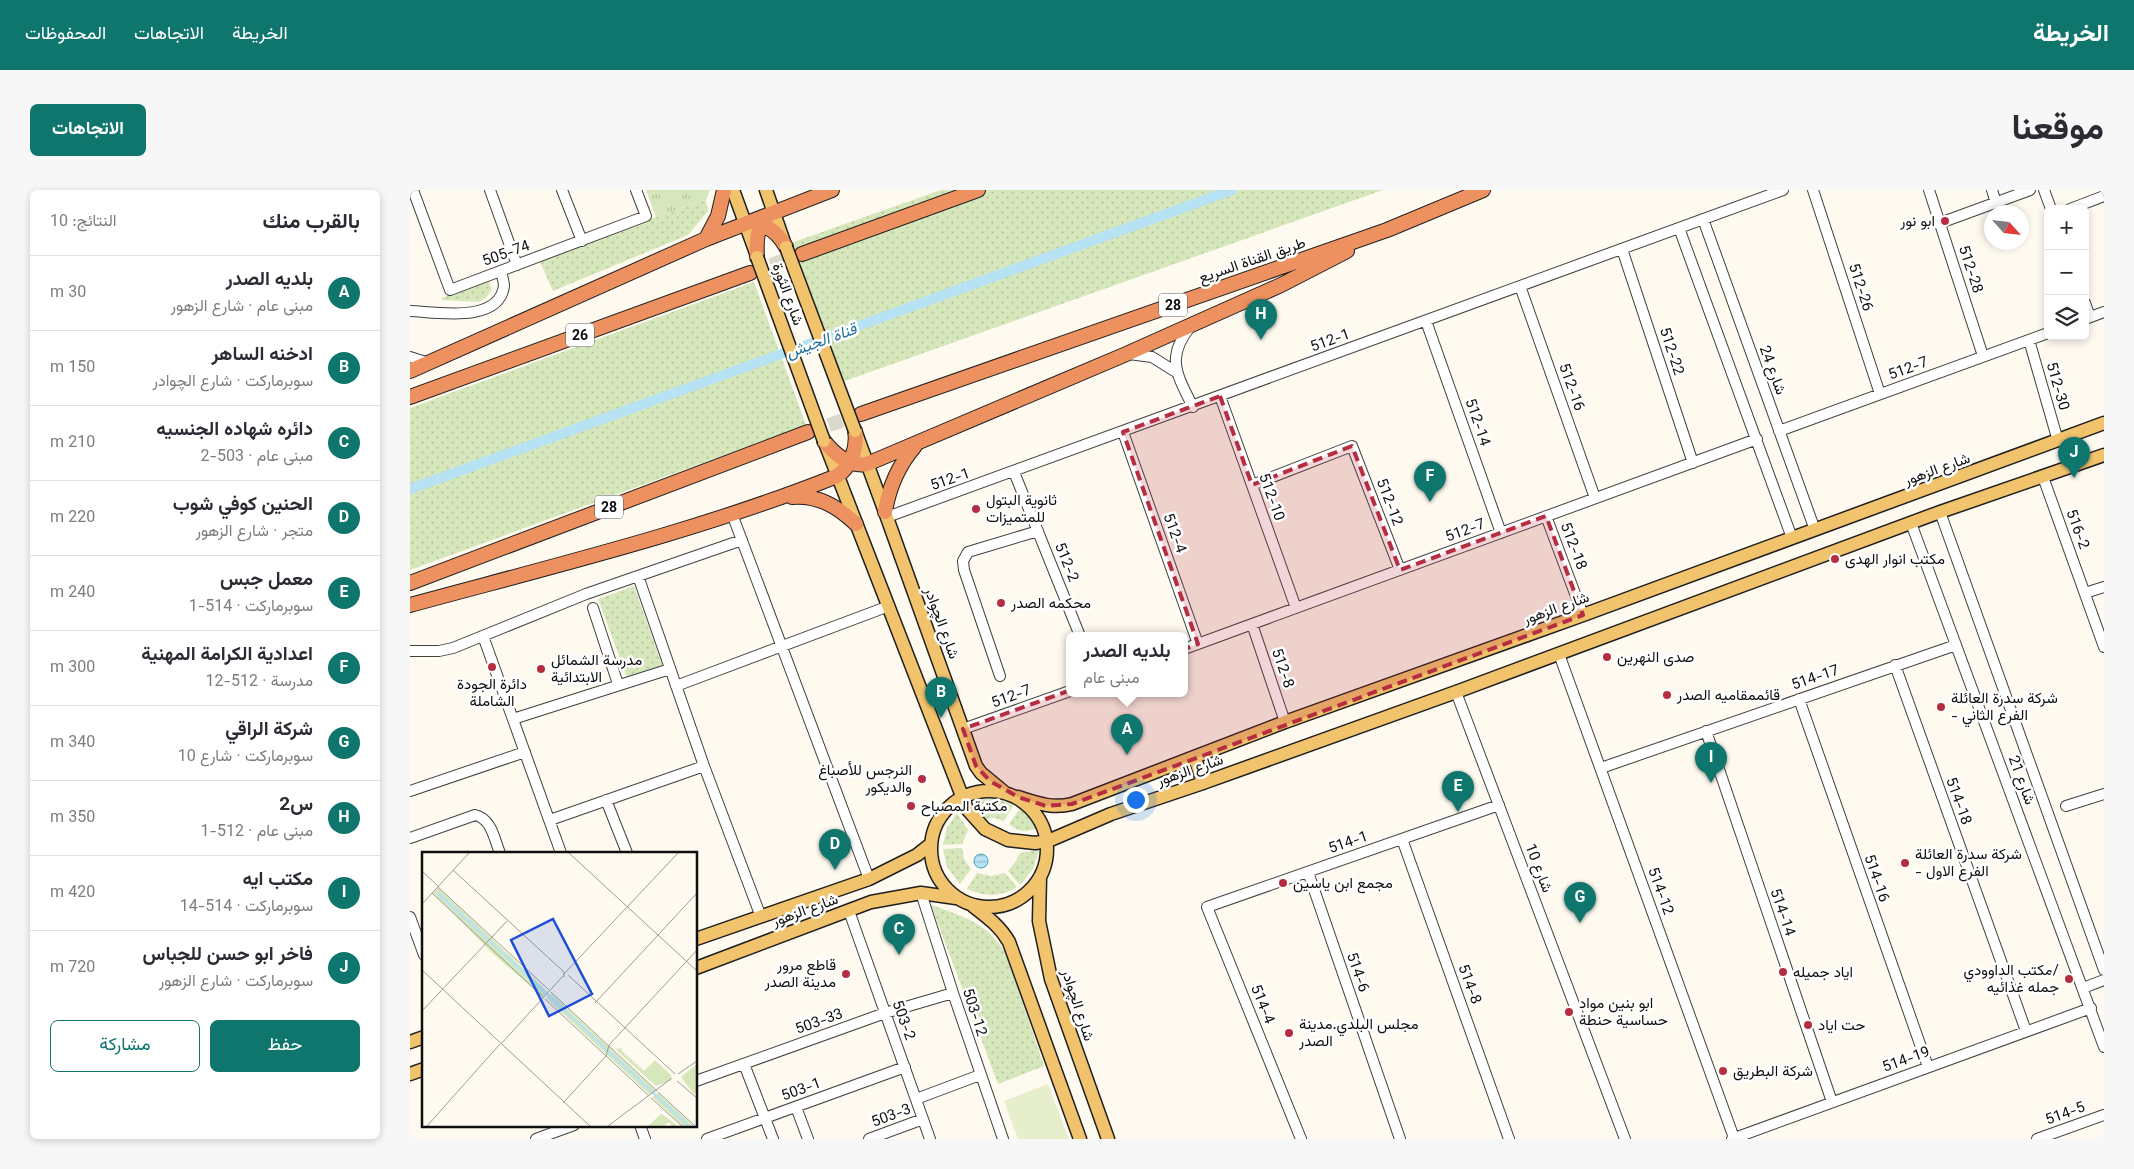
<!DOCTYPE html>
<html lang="ar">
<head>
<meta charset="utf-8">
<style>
	body { margin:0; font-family:Georgia,Vazirmatn,serif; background:#f7f7f7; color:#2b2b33; direction:rtl }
	.controls { position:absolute; right:15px; top:15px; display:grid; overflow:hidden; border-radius:8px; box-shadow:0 2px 8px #0003 }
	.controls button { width:45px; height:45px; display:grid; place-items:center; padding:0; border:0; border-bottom:1px solid #e1e1e2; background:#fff; color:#2b2b33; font:25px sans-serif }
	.compass { position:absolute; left:1574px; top:15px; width:45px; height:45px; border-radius:50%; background:#fff; box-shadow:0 2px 8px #0003; rotate:117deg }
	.you { position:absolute; left:725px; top:609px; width:18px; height:18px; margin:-12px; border:4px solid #fff; border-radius:50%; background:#1a73e8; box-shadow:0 0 0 8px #1a73e833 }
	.badge { display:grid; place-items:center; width:32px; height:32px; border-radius:50%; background:#0f766e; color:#fff; font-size:16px; font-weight:700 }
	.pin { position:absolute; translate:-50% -41px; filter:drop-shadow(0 1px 2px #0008) }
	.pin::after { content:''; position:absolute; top:26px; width:18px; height:15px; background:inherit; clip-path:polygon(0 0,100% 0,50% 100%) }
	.popup { position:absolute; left:656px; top:442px; width:122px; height:65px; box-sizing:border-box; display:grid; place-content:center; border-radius:8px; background:#fff; filter:drop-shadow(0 1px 4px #0005); font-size:16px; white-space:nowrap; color:#7c7c81 }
	.popup b { font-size:19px; color:#2b2b33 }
	.popup::after { content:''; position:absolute; left:50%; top:100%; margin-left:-10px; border:10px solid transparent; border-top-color:#fff }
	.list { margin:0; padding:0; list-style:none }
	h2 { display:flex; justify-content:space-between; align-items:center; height:65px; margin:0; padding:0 20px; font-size:21px }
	h2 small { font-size:16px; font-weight:400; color:#7c7c81 }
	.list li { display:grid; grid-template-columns:32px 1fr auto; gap:15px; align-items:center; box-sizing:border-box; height:75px; padding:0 20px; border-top:1px solid #e1e1e2 }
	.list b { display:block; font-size:19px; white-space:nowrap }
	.list p { margin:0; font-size:16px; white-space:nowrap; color:#7c7c81 }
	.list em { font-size:16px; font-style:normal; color:#7c7c81 }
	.actions { display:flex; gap:10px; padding:15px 20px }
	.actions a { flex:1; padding:11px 0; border:1px solid #0f766e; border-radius:8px; text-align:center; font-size:18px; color:#0f766e }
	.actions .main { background:#0f766e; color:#fff }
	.icon { flex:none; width:28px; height:28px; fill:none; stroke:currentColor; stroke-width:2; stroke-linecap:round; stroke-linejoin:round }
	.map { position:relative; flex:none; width:1694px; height:949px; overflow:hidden; direction:ltr; border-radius:8px }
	header { display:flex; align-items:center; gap:30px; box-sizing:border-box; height:70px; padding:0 25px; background:#0f766e; color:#fff }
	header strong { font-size:24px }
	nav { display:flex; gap:28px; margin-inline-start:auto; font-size:18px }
	.intro { display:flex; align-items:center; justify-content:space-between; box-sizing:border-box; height:120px; padding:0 30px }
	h1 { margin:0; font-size:35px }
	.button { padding:12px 22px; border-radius:8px; background:#0f766e; color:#fff; font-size:18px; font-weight:700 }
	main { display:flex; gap:30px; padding:0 30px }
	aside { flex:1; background:#fff; border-radius:8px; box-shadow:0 2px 8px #0003 }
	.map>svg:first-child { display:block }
	.grass { fill:url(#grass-dots) }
	.park { fill:url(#park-tufts) }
	.pitch { fill:#e6eecc }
	.water { fill:url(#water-rules); stroke:#429fc5 }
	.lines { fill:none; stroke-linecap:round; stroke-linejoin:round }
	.canal { stroke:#b7e2f3; stroke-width:10 }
	.highway-tunnel { stroke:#dad7cd; stroke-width:14; stroke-dasharray:14 7; stroke-linecap:butt }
	.minor-casing { stroke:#414141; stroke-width:12 }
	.major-casing { stroke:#1f1f1f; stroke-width:15 }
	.highway-casing { stroke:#1f1f1f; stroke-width:16 }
	.minor { stroke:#fff; stroke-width:10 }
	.major { stroke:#f1c36d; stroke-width:12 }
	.highway { stroke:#ec915f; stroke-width:14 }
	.major-bridge-casing { stroke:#1f1f1f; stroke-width:15; stroke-linecap:butt }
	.major-bridge { stroke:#f1c36d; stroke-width:12 }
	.marked { fill:#b62d42; fill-opacity:0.2; stroke:#b62d42; stroke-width:4; stroke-dasharray:10 6; stroke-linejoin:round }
	.poi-dot { fill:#b62d42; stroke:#fff; stroke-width:2 }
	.labels { text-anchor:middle; stroke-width:5; stroke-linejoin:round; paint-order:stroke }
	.shield { fill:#fff; stroke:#565656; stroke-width:1 }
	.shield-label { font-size:14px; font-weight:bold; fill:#0e0e0e }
	.poi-label { font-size:15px; fill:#0e0e0e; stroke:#fff; text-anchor:start }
	.street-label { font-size:15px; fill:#0e0e0e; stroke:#fff }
	.water-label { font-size:16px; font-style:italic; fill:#1e7098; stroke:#fff }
	.inset-river { fill:none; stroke:#b7e2f3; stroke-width:2.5 }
	.inset-road { fill:none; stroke:#9e9c95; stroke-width:1 }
	.view { fill:#1d4ed8; fill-opacity:0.15; stroke:#1d4ed8; stroke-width:2.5 }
	.inset-edge { fill:none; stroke:#0e0e0e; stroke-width:2.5 }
</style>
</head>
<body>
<header>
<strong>الخريطة</strong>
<nav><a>الخريطة</a><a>الاتجاهات</a><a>المحفوظات</a></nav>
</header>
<div class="intro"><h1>موقعنا</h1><a class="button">الاتجاهات</a></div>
<main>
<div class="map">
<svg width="1694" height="949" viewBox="0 0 1694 949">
	<defs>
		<pattern id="grass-dots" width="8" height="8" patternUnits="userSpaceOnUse" patternTransform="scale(1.25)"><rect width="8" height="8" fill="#d6e7bb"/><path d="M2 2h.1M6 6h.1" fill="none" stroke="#b6c5a0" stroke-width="1.8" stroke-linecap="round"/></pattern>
		<pattern id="park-tufts" width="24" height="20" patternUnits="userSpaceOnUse" patternTransform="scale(1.25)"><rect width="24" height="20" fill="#d6e7bb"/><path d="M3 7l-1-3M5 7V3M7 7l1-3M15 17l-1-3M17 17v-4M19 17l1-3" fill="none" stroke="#b6c5a0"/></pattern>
		<pattern id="water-rules" width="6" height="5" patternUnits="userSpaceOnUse" patternTransform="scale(1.25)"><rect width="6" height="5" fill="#b7e2f3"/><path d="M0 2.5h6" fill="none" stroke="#9cc1cf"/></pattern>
	</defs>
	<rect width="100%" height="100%" fill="#fefaef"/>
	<path class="grass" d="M531 0H973L432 192 381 53Z
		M296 10 298 21 278 45 143 101 130 72 246 27Z
		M78 90 82 99 76 108 69 112 32 110V108Z
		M344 92 396 235 0 380V218Z
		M224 396 253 477 218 490 188 409Z
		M573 609H585L604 614 594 631 584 628 574 629 571 621 568 622 564 612Z
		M610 618 618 626 626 639C614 642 608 642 599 634Z
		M547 623 558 640 552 654 533 655 537 638Z
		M552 658 554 669 561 679 550 694 537 677 533 659Z
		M629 660 623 679 610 695 598 681 606 671 610 663Z
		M567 683 581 686 595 683 607 697C591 707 574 707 557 699Z
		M521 715C553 726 578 733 596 764L634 876 588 894Z"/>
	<path class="park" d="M236 0H300L296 10 246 27Z"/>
	<path class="pitch" d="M638 894 659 949H608L594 911Z"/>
	<path class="water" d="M564 671a7 7 0 1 1 14 0a7 7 0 1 1-14 0Z"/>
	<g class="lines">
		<path class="canal" d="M0 299 822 0"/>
		<path class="highway-tunnel" d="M341 82 392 64
			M399 242 451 224"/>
		<g class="minor-casing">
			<path id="minor" d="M3 0 40 100 236 26 226 0
				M80 0 107 75
				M152 0 172 51
				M1403 0 1470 204
				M1519 0 1573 166
				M1582 0 1586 13
				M1634 0 1641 19
				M1660 19 1694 6
				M1293 29 1405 340
				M1530 33 1620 0
				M1269 38 1382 348
				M1212 59 1283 273
				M1110 96 1185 308
				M1675 113 1680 127
				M0 121C26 122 89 134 94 96 94 92 92 86 91 81
				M1675 129 1694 122
				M1016 131 1091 343
				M781 136C755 167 767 185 783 217
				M1619 150 1648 251
				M719 164 742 167 766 182
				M0 167 19 173
				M810 206 886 418
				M1369 241 1638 143
				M713 242 788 454
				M604 282 670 446
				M1633 287 1694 457
				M842 295 942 256 990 380
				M1530 322 1694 780
				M322 324 459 689
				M1136 326 1173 425
				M477 327 1373 0
				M1501 333 1694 857
				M228 386 294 576 351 727
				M1675 403 1694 397
				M183 418 208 494
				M842 434 875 532
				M73 446 151 663
				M774 459 1347 249
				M0 461H29L43 458 176 404 332 350
				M1149 464 1324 948
				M1485 475 1616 841
				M590 486 554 380 553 371 558 362 628 341
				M266 496 479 416
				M1046 502 1215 949
				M1389 509 1518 877
				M103 529 260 479
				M553 539 660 501
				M1296 541 1422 912
				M1191 578 1546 455
				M0 601 115 562
				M196 610 217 663
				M1656 616 1694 604
				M140 630 294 576
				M0 648 65 625C82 629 84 649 90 663
				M992 649 1099 949
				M898 682 990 949
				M511 703 543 803 593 949
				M439 721 520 949
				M0 727 14 765
				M1673 798 1694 790
				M334 874 363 949
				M286 891 475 823 543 803
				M506 909 570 885
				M386 917 398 949
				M230 935 235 949
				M126 949 164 935
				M297 949 495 877
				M459 949 513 929
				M891 949 797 717 1089 615
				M1322 949 1681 818
				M1627 949 1694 925"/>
		</g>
		<g class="major-casing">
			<path id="major" d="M323 0 346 63
				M356 0 374 52
				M446 243 475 322 566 576 571 583 594 602
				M415 253 557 619 575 639 598 650 625 653 638 651 701 624 793 593 1046 502 1530 322 1694 265
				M785 568 793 593
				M521 659a58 58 0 1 1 116 0a58 58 0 1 1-116 0Z
				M608 607C627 613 642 619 662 614L875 532 1173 425 1694 233
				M630 687 629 731 641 789 698 949
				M563 716C577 727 590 736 599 752L670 949
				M286 749 459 689 507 665 521 654
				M286 778 461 712 511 703 546 708
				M0 852 14 847
				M0 884 14 879"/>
		</g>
		<g class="highway-casing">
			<path id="highway" d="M344 32C358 35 369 44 376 57
				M296 49 308 26 314 0
				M392 64 568 0
				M347 67C346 51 346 35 360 24
				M0 181 296 49 422 0
				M0 207 340 83
				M451 224 977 40 1073 0
				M414 251C425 265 439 277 457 274L714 165 871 95 937 61
				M382 307C408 305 427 316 446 334
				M475 322C479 296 488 276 505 256
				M0 393 398 242
				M0 415C143 376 289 341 427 286 441 277 448 257 445 241"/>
		</g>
		<use href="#minor" class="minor"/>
		<use href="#major" class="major"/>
		<use href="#highway" class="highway"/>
		<g class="major-bridge-casing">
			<path id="major-bridge" d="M376 57 445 241
				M347 67 414 251"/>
		</g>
		<use href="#major-bridge" class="major-bridge"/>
	</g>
	<path class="marked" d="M810 206 842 295 942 256 990 380 1136 326 1173 425 662 614 636 616 608 607 580 591 566 576 553 539 788 454 713 242Z"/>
	<g class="poi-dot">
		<circle cx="1535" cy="31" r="5"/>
		<circle cx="566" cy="319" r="5"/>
		<circle cx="1425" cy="369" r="5"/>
		<circle cx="591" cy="413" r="5"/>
		<circle cx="1197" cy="467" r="5"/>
		<circle cx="82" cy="477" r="5"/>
		<circle cx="131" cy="479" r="5"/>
		<circle cx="1257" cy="505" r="5"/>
		<circle cx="1531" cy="517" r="5"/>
		<circle cx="512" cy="589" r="5"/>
		<circle cx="501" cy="616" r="5"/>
		<circle cx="1495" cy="673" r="5"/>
		<circle cx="873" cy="693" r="5"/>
		<circle cx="1373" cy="782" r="5"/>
		<circle cx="436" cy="784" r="5"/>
		<circle cx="1659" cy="789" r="5"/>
		<circle cx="1159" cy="822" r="5"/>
		<circle cx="1398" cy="835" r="5"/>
		<circle cx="879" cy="843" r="5"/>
		<circle cx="1313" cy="881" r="5"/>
	</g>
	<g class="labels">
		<g class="shield">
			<rect x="749" y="103.5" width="28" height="23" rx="4"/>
			<rect x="156" y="133.5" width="28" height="23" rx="4"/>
			<rect x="185" y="305.5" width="28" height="23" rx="4"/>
		</g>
		<g class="shield-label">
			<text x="763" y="120">28</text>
			<text x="170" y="150">26</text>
			<text x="199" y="322">28</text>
		</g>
		<g class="poi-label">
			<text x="1525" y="36" text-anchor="end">ابو نور</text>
			<text x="576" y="315">ثانوية البتول<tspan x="576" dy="17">للمتميزات</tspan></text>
			<text x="1435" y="374">مكتب انوار الهدى</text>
			<text x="601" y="418">محكمه الصدر</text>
			<text x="1207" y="472">صدى النهرين</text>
			<text x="141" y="475">مدرسة الشمائل<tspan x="141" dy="17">الابتدائية</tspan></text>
			<text x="82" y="499" text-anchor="middle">دائرة الجودة<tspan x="82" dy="17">الشاملة</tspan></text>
			<text x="1267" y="510">قائممقاميه الصدر</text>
			<text x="1541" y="513">شركة سدرة العائلة<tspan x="1541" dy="17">- الفرع الثاني</tspan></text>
			<text x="502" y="585" text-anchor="end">النرجس للأصباغ<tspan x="502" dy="17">والديكور</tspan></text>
			<text x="511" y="621">مكتبة المصباح</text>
			<text x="1505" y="669">شركة سدرة العائلة<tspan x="1505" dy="17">- الفرع الاول</tspan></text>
			<text x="883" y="698">مجمع ابن ياسين</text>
			<text x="426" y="780" text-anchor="end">قاطع مرور<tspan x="426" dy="17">مدينة الصدر</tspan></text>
			<text x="1649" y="785" text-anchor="end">مكتب الداوودي/<tspan x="1649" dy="17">جمله غذائيه</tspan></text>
			<text x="1383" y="787">اياد جميله</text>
			<text x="1169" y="818">ابو بنين مواد<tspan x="1169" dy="17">حساسية حنطة</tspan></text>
			<text x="889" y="839">مجلس البلدي.مدينة<tspan x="889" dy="17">الصدر</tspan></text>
			<text x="1408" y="840">حت اياد</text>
			<text x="1323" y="886">شركة البطريق</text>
		</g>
		<g class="street-label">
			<text transform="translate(96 63) rotate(-20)" y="5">505-74</text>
			<text transform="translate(842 70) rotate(-19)" y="5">طريق القناة السريع</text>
			<text transform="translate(1561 79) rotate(72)" y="5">512-28</text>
			<text transform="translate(1451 97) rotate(72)" y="5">512-26</text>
			<text transform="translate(378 104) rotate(70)" y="5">شارع الثورة</text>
			<text transform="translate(920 150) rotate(-20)" y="5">512-1</text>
			<text transform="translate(1262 161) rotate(72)" y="5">512-22</text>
			<text transform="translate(1498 178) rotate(-20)" y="5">512-7</text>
			<text transform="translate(1363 180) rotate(70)" y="5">شارع 24</text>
			<text transform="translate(1648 196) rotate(74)" y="5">512-30</text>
			<text transform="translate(1162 197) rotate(70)" y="5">512-16</text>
			<text transform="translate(1068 232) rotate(71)" y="5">512-14</text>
			<text transform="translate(1527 279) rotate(-20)" y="5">شارع الزهور</text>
			<text transform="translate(540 289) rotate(-19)" y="5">512-1</text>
			<text transform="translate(862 307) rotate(70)" y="5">512-10</text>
			<text transform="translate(980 312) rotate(69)" y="5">512-12</text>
			<text transform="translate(1668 339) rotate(70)" y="5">516-2</text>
			<text transform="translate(1055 340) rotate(-20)" y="5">512-7</text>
			<text transform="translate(765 343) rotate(70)" y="5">512-4</text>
			<text transform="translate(1164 356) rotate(69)" y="5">512-18</text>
			<text transform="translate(657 372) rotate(68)" y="5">512-2</text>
			<text transform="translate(1146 418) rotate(-20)" y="5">شارع الزهور</text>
			<text transform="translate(532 433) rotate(70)" y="5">شارع الچوادر</text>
			<text transform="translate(873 478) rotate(71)" y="5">512-8</text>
			<text transform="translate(1405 487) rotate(-19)" y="5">514-17</text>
			<text transform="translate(601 506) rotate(-20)" y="5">512-7</text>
			<text transform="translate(780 580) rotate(-19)" y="5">شارع الزهور</text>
			<text transform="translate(1612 590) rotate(70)" y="5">شارع 21</text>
			<text transform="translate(1549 611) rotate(70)" y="5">514-18</text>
			<text transform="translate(938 652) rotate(-19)" y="5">514-1</text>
			<text transform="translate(1129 678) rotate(69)" y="5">شارع 10</text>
			<text transform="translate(1467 688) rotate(71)" y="5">514-16</text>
			<text transform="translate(1251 701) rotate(70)" y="5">514-12</text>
			<text transform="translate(395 720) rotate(-20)" y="5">شارع الزهور</text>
			<text transform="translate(1373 722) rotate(71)" y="5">514-14</text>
			<text transform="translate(948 782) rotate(71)" y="5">514-6</text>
			<text transform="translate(1060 794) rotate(70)" y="5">514-8</text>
			<text transform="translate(853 814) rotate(68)" y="5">514-4</text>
			<text transform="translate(668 815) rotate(72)" y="5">شارع الچوادر</text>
			<text transform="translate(565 822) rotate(72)" y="5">503-12</text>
			<text transform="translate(494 830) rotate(70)" y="5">503-2</text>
			<text transform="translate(409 831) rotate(-20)" y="5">503-33</text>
			<text transform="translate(1496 869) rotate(-20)" y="5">514-19</text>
			<text transform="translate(391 899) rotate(-20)" y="5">503-1</text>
			<text transform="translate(1655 923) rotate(-20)" y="5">514-5</text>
			<text transform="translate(481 925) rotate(-21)" y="5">503-3</text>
		</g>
		<g class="water-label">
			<text transform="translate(411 150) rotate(-20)" y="6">قناة الجيش</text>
		</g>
	</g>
	<g transform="translate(12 662)">
		<rect width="275" height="275" fill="#fefaef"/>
		<path d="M16 35 126 140 121 145 70 101 11 41ZM129 141 234 239 228 243 124 146ZM236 241 272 274H261L230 245ZM239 262 247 267 255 274H250L247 270 242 274H226Z" fill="#d6e7bb"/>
		<path d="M200 196V199L222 219 233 208 249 223 248 229 234 234 193 197ZM275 212V239L272 242 259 225Z" fill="#d6e7bb"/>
		<path class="inset-river" d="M16 41 267 274"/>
		<path class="inset-road" d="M147 1 275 119M31 18 142 120V125M0 19 16 34M16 35 127 138M10 41 121 145M0 52 47 1M0 118 168 274M141 123 256 1M146 123 253 222M129 140 235 239M123 147 227 244M173 151 275 41M0 159 85 69M79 192 141 124M256 222 275 209M255 229 275 246M236 240 273 274M229 246 260 274M141 251 184 204 187 193 275 98M5 274 78 192M186 274 250 226"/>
		<path class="view" d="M131 67 170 142 127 164 89 88Z"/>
		<rect width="275" height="275" class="inset-edge"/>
	</g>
</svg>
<div class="controls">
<button>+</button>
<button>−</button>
<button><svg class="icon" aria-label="layers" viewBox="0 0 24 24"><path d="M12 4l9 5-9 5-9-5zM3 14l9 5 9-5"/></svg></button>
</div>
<svg class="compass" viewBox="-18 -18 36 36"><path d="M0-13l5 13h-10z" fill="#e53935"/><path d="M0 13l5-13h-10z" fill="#7c7c81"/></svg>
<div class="you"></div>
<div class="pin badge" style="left:717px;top:565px">A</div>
<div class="popup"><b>بلديه الصدر</b>مبنى عام</div>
<div class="pin badge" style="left:531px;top:528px">B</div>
<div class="pin badge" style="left:489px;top:765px">C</div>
<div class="pin badge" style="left:425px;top:680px">D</div>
<div class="pin badge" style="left:1048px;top:622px">E</div>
<div class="pin badge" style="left:1020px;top:312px">F</div>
<div class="pin badge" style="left:1170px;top:733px">G</div>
<div class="pin badge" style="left:851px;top:150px">H</div>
<div class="pin badge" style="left:1301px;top:593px">I</div>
<div class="pin badge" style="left:1664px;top:288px">J</div>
</div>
<aside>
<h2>بالقرب منك<small>النتائج: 10</small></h2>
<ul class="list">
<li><span class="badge">A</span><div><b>بلديه الصدر</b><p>مبنى عام · شارع الزهور</p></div><em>30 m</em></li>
<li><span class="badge">B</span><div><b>ادخنه الساهر</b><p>سوبرماركت · شارع الچوادر</p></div><em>150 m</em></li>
<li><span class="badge">C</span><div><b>دائره شهاده الجنسيه</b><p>مبنى عام · 503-2</p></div><em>210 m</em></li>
<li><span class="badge">D</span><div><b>الحنين كوفي شوب</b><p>متجر · شارع الزهور</p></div><em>220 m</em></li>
<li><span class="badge">E</span><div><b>معمل جبس</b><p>سوبرماركت · 514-1</p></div><em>240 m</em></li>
<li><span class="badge">F</span><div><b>اعدادية الكرامة المهنية</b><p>مدرسة · 512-12</p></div><em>300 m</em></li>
<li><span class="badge">G</span><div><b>شركة الراقي</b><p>سوبرماركت · شارع 10</p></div><em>340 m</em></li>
<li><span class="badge">H</span><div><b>س2</b><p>مبنى عام · 512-1</p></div><em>350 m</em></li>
<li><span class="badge">I</span><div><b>مكتب ايه</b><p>سوبرماركت · 514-14</p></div><em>420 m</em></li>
<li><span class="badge">J</span><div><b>فاخر ابو حسن للجباس</b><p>سوبرماركت · شارع الزهور</p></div><em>720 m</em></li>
</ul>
<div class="actions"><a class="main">حفظ</a><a>مشاركة</a></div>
</aside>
</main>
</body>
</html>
